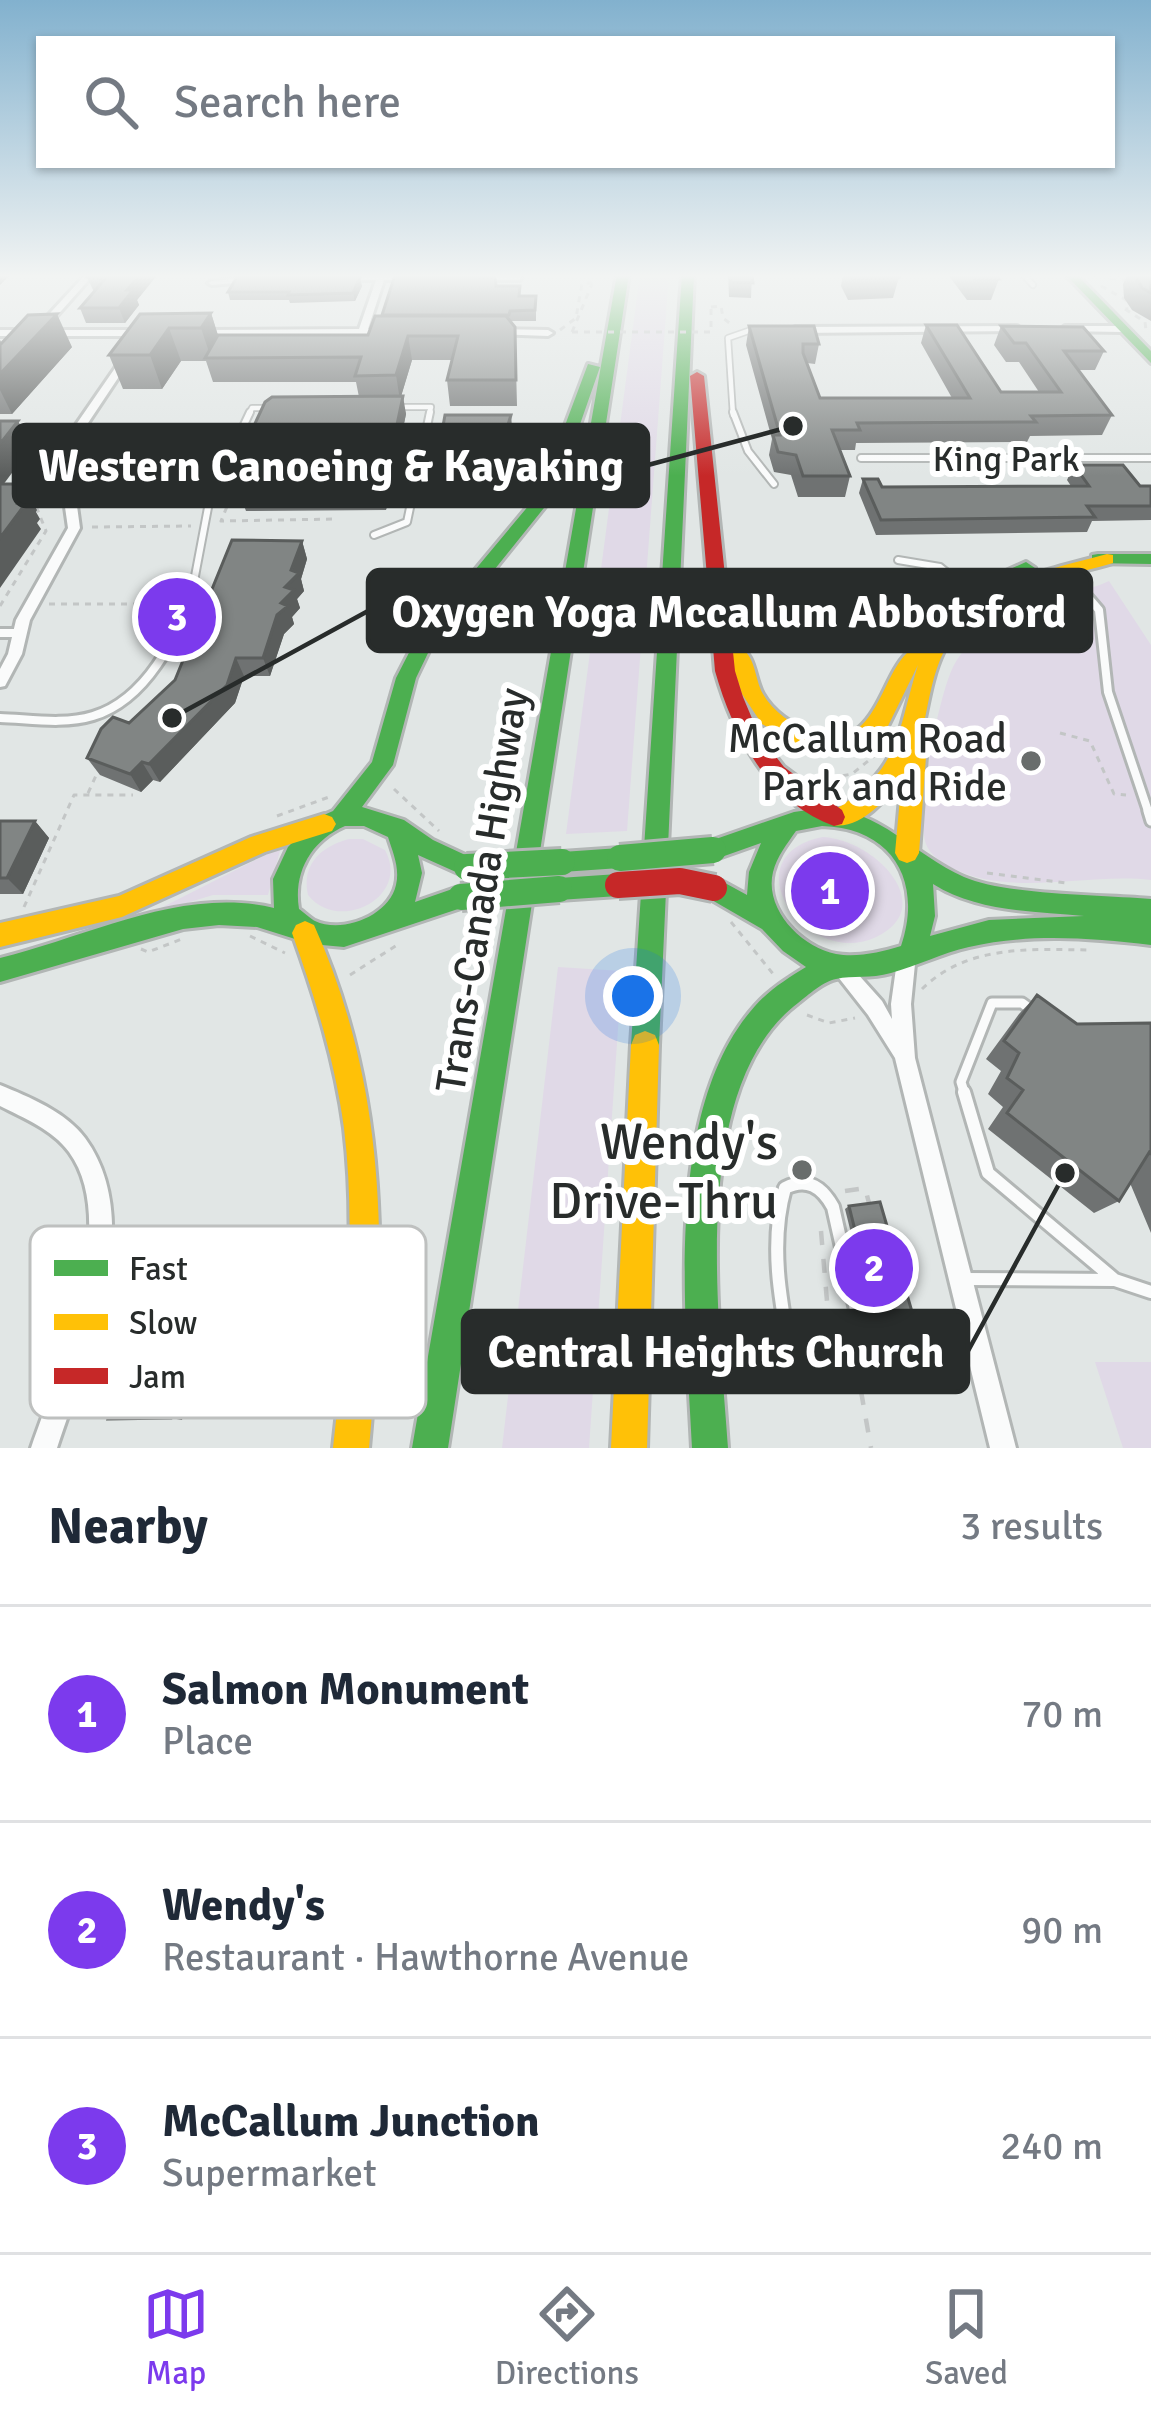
<!DOCTYPE html>
<html lang="en">
<head>
<meta charset="utf-8">
<style>
	body { margin:0; font-family:Signika,sans-serif; background:#f2f2f3; color:#1f2937 }
	.you { position:absolute; left:633px; top:996px; width:42px; height:42px; margin:-30px; border:9px solid #fff; border-radius:50%; background:#1a73e8; box-shadow:0 0 0 18px #1a73e833 }
	.badge { display:grid; place-items:center; width:78px; height:78px; border-radius:50%; background:#7c3aed; color:#fff; font-size:39px; font-weight:700 }
	.pin { position:absolute; translate:-50% -50%; border:6px solid #fff; box-shadow:0 3px 12px #0006 }
	.list { margin:0; padding:0; list-style:none }
	h2 { display:flex; justify-content:space-between; align-items:center; height:156px; margin:0; padding:0 48px; font-size:51px }
	h2 small { font-size:39px; font-weight:400; color:#747a83 }
	.list li { display:grid; grid-template-columns:78px 1fr auto; gap:36px; align-items:center; box-sizing:border-box; height:216px; padding:0 48px; border-top:3px solid #e0e1e3 }
	.list b { display:block; font-size:45px; white-space:nowrap }
	.list p { margin:0; font-size:39px; white-space:nowrap; color:#747a83 }
	.list em { font-size:39px; font-style:normal; color:#747a83 }
	.icon { flex:none; width:66px; height:66px; fill:none; stroke:currentColor; stroke-width:2; stroke-linecap:round; stroke-linejoin:round }
	.map { position:relative; flex:none; width:1151px; height:1448px; overflow:hidden }
	.search { position:absolute; background:#fff; box-shadow:0 3px 9px #0004; left:36px; right:36px; top:36px; height:132px; display:flex; align-items:center; gap:30px; box-sizing:border-box; padding:0 42px; border-radius:0px; color:#747a83; font-size:45px }
	.sheet { height:804px; background:#fff }
	nav { display:flex; justify-content:space-around; align-items:center; box-sizing:border-box; height:168px; border-top:3px solid #e0e1e3; background:#fff; font-size:33px; color:#747a83 }
	nav a { display:grid; justify-items:center; gap:6px }
	nav .on { color:#7c3aed }
	.map>svg:first-child { display:block }
	.green { fill:#e0d9e7 }
	.lines { fill:none; stroke-linecap:round; stroke-linejoin:round }
	.lane-far4-casing { stroke:#b2b6b5; stroke-width:8 }
	.lane-far3-casing { stroke:#b2b6b5; stroke-width:10 }
	.lane-far2-casing { stroke:#b2b6b5; stroke-width:14 }
	.lane-far1-casing { stroke:#b2b6b5; stroke-width:15 }
	.lane-casing { stroke:#b2b6b5; stroke-width:18 }
	.street-casing { stroke:#b2b6b5; stroke-width:6 }
	.fast-casing { stroke:#b2b6b5; stroke-width:6 }
	.slow-casing { stroke:#b2b6b5; stroke-width:6 }
	.jam-casing { stroke:#b2b6b5; stroke-width:6 }
	.path-far1 { stroke:#c3c6c6; stroke-width:3; stroke-dasharray:6 6; stroke-linecap:butt }
	.path { stroke:#c3c6c6; stroke-width:4.5; stroke-dasharray:14 14; stroke-linecap:butt }
	.lane-far4 { stroke:#fafbfb; stroke-width:4.5 }
	.lane-far3 { stroke:#fafbfb; stroke-width:6 }
	.lane-far2 { stroke:#fafbfb; stroke-width:8 }
	.lane-far1 { stroke:#fafbfb; stroke-width:9 }
	.lane { stroke:#fafbfb; stroke-width:12 }
	.street { fill:#fafbfb; fill-rule:evenodd }
	.fast { fill:#4caf50; fill-rule:evenodd }
	.slow { fill:#ffc107; fill-rule:evenodd }
	.jam { fill:#c62828; fill-rule:evenodd }
	.fast-bridge-casing { stroke:#b2b6b5; stroke-width:32; stroke-linecap:butt }
	.jam-bridge-casing { stroke:#b2b6b5; stroke-width:32; stroke-linecap:butt }
	.path-bridge { stroke:#c3c6c6; stroke-width:3; stroke-dasharray:6 6; stroke-linecap:butt }
	.fast-bridge { stroke:#4caf50; stroke-width:26 }
	.jam-bridge { stroke:#c62828; stroke-width:26 }
	.wall { fill:#6f7272 }
	.shaded-wall { fill:#5a5d5c }
	.building { fill:#818584; stroke:#5a5d5c; stroke-width:3 }
	.poi-dot { fill:#696d6c; stroke:#fff; stroke-width:4.5 }
	.labels { text-anchor:middle; stroke-width:12; stroke-linejoin:round; paint-order:stroke }
	.far-street-label { font-size:36px; fill:#282c2b; stroke:#fff }
	.poi-label { font-size:42px; fill:#282c2b; stroke:#fff; text-anchor:end }
	.street-label { font-size:42px; fill:#282c2b; stroke:#fff }
	.near-poi-label { font-size:51px; fill:#282c2b; stroke:#fff; text-anchor:end }
	.key { fill:#fff; stroke:#bec0bf; stroke-width:3 }
	.key-label { font-size:33px; fill:#282c2b }
	.leader { fill:none; stroke:#282c2b; stroke-width:4.5 }
	.callout-dot { fill:#282c2b; stroke:#fff; stroke-width:4.5 }
	.callout { fill:#282c2b; stroke:#282c2b; stroke-width:4.5 }
	.callout-label { font-size:45px; text-anchor:middle; font-weight:bold; fill:#fff }
</style>
</head>
<body>
<div class="map">
<svg width="1151" height="1448" viewBox="0 0 1151 1448">
	<rect width="100%" height="100%" fill="#e1e6e5"/>
	<path class="green" d="M640 274H669L627 831 566 834Z
		M1109 581 1151 645V880C1088 872 1012 898 952 868 942 863 930 855 926 844 915 814 939 693 954 665 963 649 976 635 991 624 1033 591 1067 600 1109 581Z
		M823 837C876 840 941 908 874 938 806 968 728 856 823 837Z
		M349 839H363L385 850C411 897 339 934 308 895 301 864 322 846 349 839Z
		M281 847 268 895H213L147 915Z
		M558 967 622 971 589 1448H502Z
		M1095 1362H1151V1448H1123Z"/>
	<g class="lines">
		<g class="lane-far4-casing">
			<path id="lane-far4" d="M1023 274 1033 285
				M400 407H431L429 415
				M249 415 252 408H271
				M733 415 728 338 751 330"/>
		</g>
		<g class="lane-far3-casing">
			<path id="lane-far3" d="M733 412 748 451 774 484
				M861 458H1151
				M374 535 407 522 430 412
				M898 560 940 567 971 592
				M1066 570 1084 592
				M192 592 210 497 250 412"/>
		</g>
		<g class="lane-far2-casing">
			<path id="lane-far2" d="M967 589 971 592
				M1081 589 1099 610 1108 692 1149 814
				M0 633H18
				M0 718C30 719 64 725 93 716 146 700 177 638 193 589"/>
		</g>
		<g class="lane-far1-casing">
			<path id="lane-far1" d="M1148 811 1151 821
				M965 1095 961 1082 992 1003H1022L1033 1011"/>
		</g>
		<g class="lane-casing">
			<path id="lane" d="M964 1092 988 1173 1115 1280
				M962 1279 1115 1280 1151 1292
				M795 1380C784 1317 767 1251 785 1188 807 1177 822 1187 833 1207L872 1381"/>
		</g>
		<g class="street-casing">
			<path id="street" d="M86 274H94L46 328H40V324Z
				M514 274H522L520 280H476L472 278 476 276Z
				M341 276H413L414 278 410 280H384L368 329 390 330V334L201 336 196 333 201 330 359 329 376 280H344L340 278Z
				M254 277H257V281L212 285 208 283 212 281Z
				M1017 326 1021 329 1020 331 795 333 790 330 795 327Z
				M1065 326H1122L1126 329 1122 332 1062 331 1061 329Z
				M495 329 548 330 553 333 548 336 492 334V330Z
				M0 330H141L146 333 141 336H0Z
				M122 358 130 360 56 471 57 483 77 506 80 528 30 620 22 654 5 686 0 687V669L8 654 16 620 68 528 65 507 45 484 44 471Z
				M907 945 914 948 916 954 911 1004 915 1058 1016 1448H990L895 1058 868 1015 831 968 833 962 840 959 847 962 882 1001 892 1019 891 1004 898 954 900 948Z
				M0 1085C29 1097 66 1112 85 1138 148 1224 86 1359 57 1448H31C57 1372 122 1224 69 1152 53 1130 24 1118 0 1106Z"/>
		</g>
		<g class="fast-casing">
			<path id="fast" d="M617 274H629L448 1448H412Z
				M682 274H694L659 1045 655 1055 645 1059 635 1055 631 1045Z
				M1065 274H1076L1151 351V363Z
				M588 364 600 367 556 493 429 651 416 678 393 765 362 807 404 820 433 840 476 860 479 867 476 874 467 877 418 855 422 873 415 902 461 886 470 889 473 897 470 905 344 947 311 944 257 927 219 925 183 929 0 982V958C88 937 182 886 274 908L273 879 288 847 315 819 333 811 372 762 396 678 414 643 540 492ZM345 826H364L388 837C393 853 400 868 396 885 389 916 342 934 315 921 312 920 301 910 299 909 293 872 311 841 345 826Z
				M1098 554H1151V564L1092 563V555Z
				M1026 562 1035 568 1032 572 980 597 972 615H958L956 611 966 589Z
				M822 808C880 809 914 855 964 877 1005 895 1103 895 1151 899V921H1144H1151V945C1090 938 1029 933 969 947 942 953 917 966 891 973 870 979 853 975 836 979 824 981 808 995 798 1003 686 1088 720 1324 728 1448H692C686 1319 662 1110 755 1006 769 990 788 978 806 967L783 951 762 929 705 896 702 888 705 880 714 877 747 895 749 872 761 843 713 860 705 857 701 850 705 843 713 840 794 812ZM822 826C893 828 923 882 901 946 881 952 857 958 836 954 801 947 764 909 773 872 777 856 787 844 796 831ZM933 884C978 912 1032 911 1084 916L989 920 930 936 935 916Z
				M620 848 628 851 632 858 628 865 620 868 562 872 554 869 550 862 554 855 562 852Z
				M618 874 627 877 630 885 627 893 618 896 559 900 550 897 547 889 550 881 559 878Z"/>
		</g>
		<g class="slow-casing">
			<path id="slow" d="M1107 554 1113 555V563C1056 580 972 590 944 651 933 673 929 699 924 723L928 729 919 853 915 860 907 863 899 860 895 853 902 776C889 798 860 830 833 825L829 818 833 811C902 768 896 735 918 665L886 730 844 752 804 748 762 724 742 694 729 654 739 647C756 655 754 678 763 694 773 712 793 725 812 732 874 756 879 681 906 654 971 587 1020 577 1107 554Z
				M324 814 332 817 336 824 332 831 265 852 122 917 0 947V923L119 896 251 837Z
				M305 921 314 925C391 1096 386 1266 369 1448H333C345 1342 357 1235 344 1128 335 1061 315 997 292 933L296 925Z
				M645 1031 655 1035 659 1045 647 1448H611L631 1045 635 1035Z"/>
		</g>
		<g class="jam-casing">
			<path id="jam" d="M697 372 704 376 735 671 743 697 759 735 784 767 842 810 845 817 842 824 834 826C768 802 733 735 715 671L690 376Z"/>
		</g>
		<path class="path-far1" d="M1093 276H1125
			M1110 279 1126 280
			M1101 286 1126 300 1127 310
			M711 307 721 306 723 318 732 325
			M711 309V332
			M1125 309 1145 322 1146 330
			M560 330 576 318 582 283H593
			M572 332 592 284
			M236 485 221 521 337 519
			M92 527 191 526
			M1057 598 1073 597
			M49 604H171
			M0 606 46 531 28 486 34 469
			M1060 733 1090 741 1114 794 1126 795
			M819 780 852 774 878 753
			M394 789 439 831
			M88 793 99 769
			M277 816 329 797
			M987 873 1066 883
			M24 907 74 795H133
			M731 922 774 975
			M250 936 285 953
			M141 949 148 952 182 939
			M350 975 397 945
			M922 989C967 945 1029 949 1088 950
			M807 1015 829 1023 855 1018"/>
		<path class="path" d="M845 1191 865 1188 869 1203
			M821 1231 828 1313
			M881 1343 944 1339 953 1381
			M861 1391 871 1448"/>
		<use href="#lane-far4" class="lane-far4"/>
		<use href="#lane-far3" class="lane-far3"/>
		<use href="#lane-far2" class="lane-far2"/>
		<use href="#lane-far1" class="lane-far1"/>
		<use href="#lane" class="lane"/>
		<use href="#street" class="street"/>
		<use href="#fast" class="fast"/>
		<use href="#slow" class="slow"/>
		<use href="#jam" class="jam"/>
		<g class="fast-bridge-casing">
			<path id="fast-bridge" d="M620 858 713 850
				M467 867 562 862
				M461 897 559 889"/>
		</g>
		<g class="jam-bridge-casing">
			<path id="jam-bridge" d="M618 885 680 881 714 888"/>
		</g>
		<path class="path-bridge" d="M572 332H711"/>
		<use href="#fast-bridge" class="fast-bridge"/>
		<use href="#jam-bridge" class="jam-bridge"/>
	</g>
	<path class="wall" d="M158 274 137 300 139 305 125 323H86L80 308 94 292 87 277Z
		M728 274H752L751 298 729 297Z
		M843 274H897L899 277 893 298 848 300 841 286Z
		M950 274H995L999 279 991 300H967L949 276Z
		M1128 274H1151V321L1132 310 1124 298 1123 284Z
		M362 286 355 301 290 303 289 300H230L228 292Z
		M496 286 520 296H536V321H510L515 327 517 406H450L447 380 452 360H412L401 396 406 414 386 510 246 511 232 473 359 397 356 382H213L206 361H181L162 389H123L109 355 140 314 211 313 218 335H368L382 316Z
		M926 325 1001 392H1039L1019 362H1006L994 345 1001 326 1104 351 1095 370H1078L1112 415 1102 435 1030 436 1027 442 856 443 855 450H840L850 476 845 497H798L791 475 774 472 769 455 772 439 746 345 749 326 819 344 815 364 807 363 820 398H952L921 343Z
		M0 340 2 343 72 347 12 414H0Z
		M511 415 512 433 507 448 499 455H443L441 437Z
		M1074 465 1140 486H1151V520L1092 521 1087 532 876 535 859 493 863 479 882 487 1071 486 1067 480Z
		M302 541 307 559 301 579 304 591 297 599 300 608 292 617 294 624 284 634 270 676H244L235 703 160 782 153 780 141 792 100 775 87 758 129 723 175 680Z
		M0 821H35L49 838 23 894H0Z
		M1037 995 1077 1024 1151 1023V1233L1130 1183 1119 1201 1094 1213 988 1129 1003 1107 988 1094 1001 1071 986 1059 1019 1014Z
		M849 1206 915 1322 910 1324 874 1325 845 1209Z"/>
	<path class="shaded-wall" d="M0 274H11L0 285Z
		M141 274H158L137 300 139 305 125 323 119 308 127 290Z
		M360 277 362 286 355 301 353 293Z
		M211 313 221 346 211 358 201 328Z
		M57 314 72 347 12 414 0 390V374Z
		M169 328 181 361 162 389 150 355Z
		M408 336 412 360 400 400 396 375Z
		M403 396 406 414 386 510 383 491Z
		M511 415 512 433 507 448 499 455 497 438Z
		M18 421 32 446 0 489V444Z
		M22 484 37 510 36 512 40 519 37 523 41 529 0 588V538L16 493Z
		M302 541 307 559 301 579 304 591 297 599 300 608 292 617 294 624 284 634 270 676 263 658Z
		M236 658 244 676 235 703 160 782 149 764Z
		M142 762 153 780 141 792 130 774Z
		M35 821 49 838 23 894 7 878Z
		M189 1342 199 1345 182 1420 171 1418Z"/>
	<path class="building" d="M89 274H141L127 290H133L119 308H80L105 279 87 277Z
		M731 274H752L753 283 731 282Z
		M850 274H897L899 277 853 279Z
		M970 274H995L999 279H974Z
		M1134 274H1151V293L1142 288Z
		M395 275 495 278 496 286H520L519 296H536L535 310 510 311 509 315H382Z
		M237 277H360L353 293 288 295 289 292H228Z
		M211 313 201 328H169L150 355H109L140 314Z
		M57 314 0 374V345L28 315Z
		M375 316H506L515 327 516 380H447L458 336H408L396 375 355 376 361 357 205 358 218 335H368Z
		M926 325H957L1001 392H1061L1026 343H1014L1001 326 1083 327 1104 351H1064L1112 415 1031 416 1036 422 857 423 860 430H832L850 476H803L796 455 778 452 773 435H780L749 326H814L819 344H803V353L820 398H970Z
		M403 396 383 491 239 493 248 473H232L265 402 272 397Z
		M445 415H511L506 431 497 438 441 437Z
		M0 421H18L0 444Z
		M1074 465H1123L1140 486H1151V506H1087L1095 517 881 520 863 479H878L882 487 1089 486Z
		M0 484H22L16 493H25L18 503H26L0 538Z
		M232 540 302 541 291 570 299 573 285 587 294 590 281 603 288 606 277 615 263 658H236L227 685 149 764 142 762 130 774 87 758 101 729 113 717 129 723 175 680Z
		M0 821H35L7 878H0Z
		M1037 995 1077 1024 1151 1023V1155L1150 1151 1119 1201 1007 1113 1023 1090 1007 1078 1019 1053 1004 1041Z
		M880 1202 915 1322 878 1323 849 1206Z
		M139 1342H189L171 1418 108 1419 120 1377H130Z"/>
	<linearGradient id="sky" x2="0" y2="1"><stop stop-color="#82b1ce"/><stop offset="0.58" stop-color="#f2f4f3"/><stop offset="1" stop-color="#f2f4f3" stop-opacity="0"/></linearGradient>
	<rect width="1151" height="476" fill="url(#sky)"/>
	<g class="poi-dot">
		<circle cx="1031" cy="761" r="12"/>
		<circle cx="802" cy="1170" r="12"/>
	</g>
	<g class="labels">
		<g class="far-street-label">
			<text x="1006" y="471">King Park</text>
		</g>
		<g class="poi-label">
			<text x="1007" y="752">McCallum Road<tspan x="1007" dy="48">Park and Ride</tspan></text>
		</g>
		<g class="street-label">
			<text transform="translate(481 890) rotate(-81)" y="15">Trans-Canada Highway</text>
		</g>
		<g class="near-poi-label">
			<text x="778" y="1159">Wendy's<tspan x="778" dy="59">Drive-Thru</tspan></text>
		</g>
	</g>
	<rect x="30" y="1226" width="396" height="192" rx="18" class="key"/>
	<rect x="54" y="1260" width="54" height="16" fill="#4caf50"/>
	<rect x="54" y="1314" width="54" height="16" fill="#ffc107"/>
	<rect x="54" y="1368" width="54" height="16" fill="#c62828"/>
	<g class="key-label">
		<text x="129" y="1280">Fast</text>
		<text x="129" y="1334">Slow</text>
		<text x="129" y="1388">Jam</text>
	</g>
	<path class="leader" d="M793 426L648 465M172 718L368 611M1065 1173L968 1351"/>
	<g class="callout-dot">
		<circle cx="793" cy="426" r="12"/>
		<circle cx="172" cy="718" r="12"/>
		<circle cx="1065" cy="1173" r="12"/>
	</g>
	<g class="callout">
		<rect x="14" y="425" width="634" height="81" rx="12"/>
		<rect x="368" y="570" width="723" height="81" rx="12"/>
		<rect x="463" y="1311" width="505" height="81" rx="12"/>
	</g>
	<g class="callout-label">
		<text x="331" y="481">Western Canoeing &amp; Kayaking</text>
		<text x="729" y="627">Oxygen Yoga Mccallum Abbotsford</text>
		<text x="716" y="1367">Central Heights Church</text>
	</g>
</svg>
<div class="you"></div>
<div class="pin badge" style="left:830px;top:891px">1</div>
<div class="pin badge" style="left:874px;top:1268px">2</div>
<div class="pin badge" style="left:177px;top:617px">3</div>
<div class="search"><svg class="icon" aria-label="search" viewBox="0 0 24 24"><circle cx="10" cy="10" r="6"/><path d="M15 15l6 6"/></svg>Search here</div>
</div>
<section class="sheet">
<h2>Nearby<small>3 results</small></h2>
<ul class="list">
<li><span class="badge">1</span><div><b>Salmon Monument</b><p>Place</p></div><em>70 m</em></li>
<li><span class="badge">2</span><div><b>Wendy's</b><p>Restaurant · Hawthorne Avenue</p></div><em>90 m</em></li>
<li><span class="badge">3</span><div><b>McCallum Junction</b><p>Supermarket</p></div><em>240 m</em></li>
</ul>
</section>
<nav>
<a class="on"><svg class="icon" aria-label="map" viewBox="0 0 24 24"><path d="M3 6l6-2 6 2 6-2v14l-6 2-6-2-6 2zM9 4v14M15 6v14"/></svg>Map</a>
<a><svg class="icon" aria-label="directions" viewBox="0 0 24 24"><path d="M12 3l9 9-9 9-9-9zM9 14v-3h6M13 9l2 2-2 2"/></svg>Directions</a>
<a><svg class="icon" aria-label="saved" viewBox="0 0 24 24"><path d="M7 4h10v16l-5-4-5 4z"/></svg>Saved</a>
</nav>
</body>
</html>
